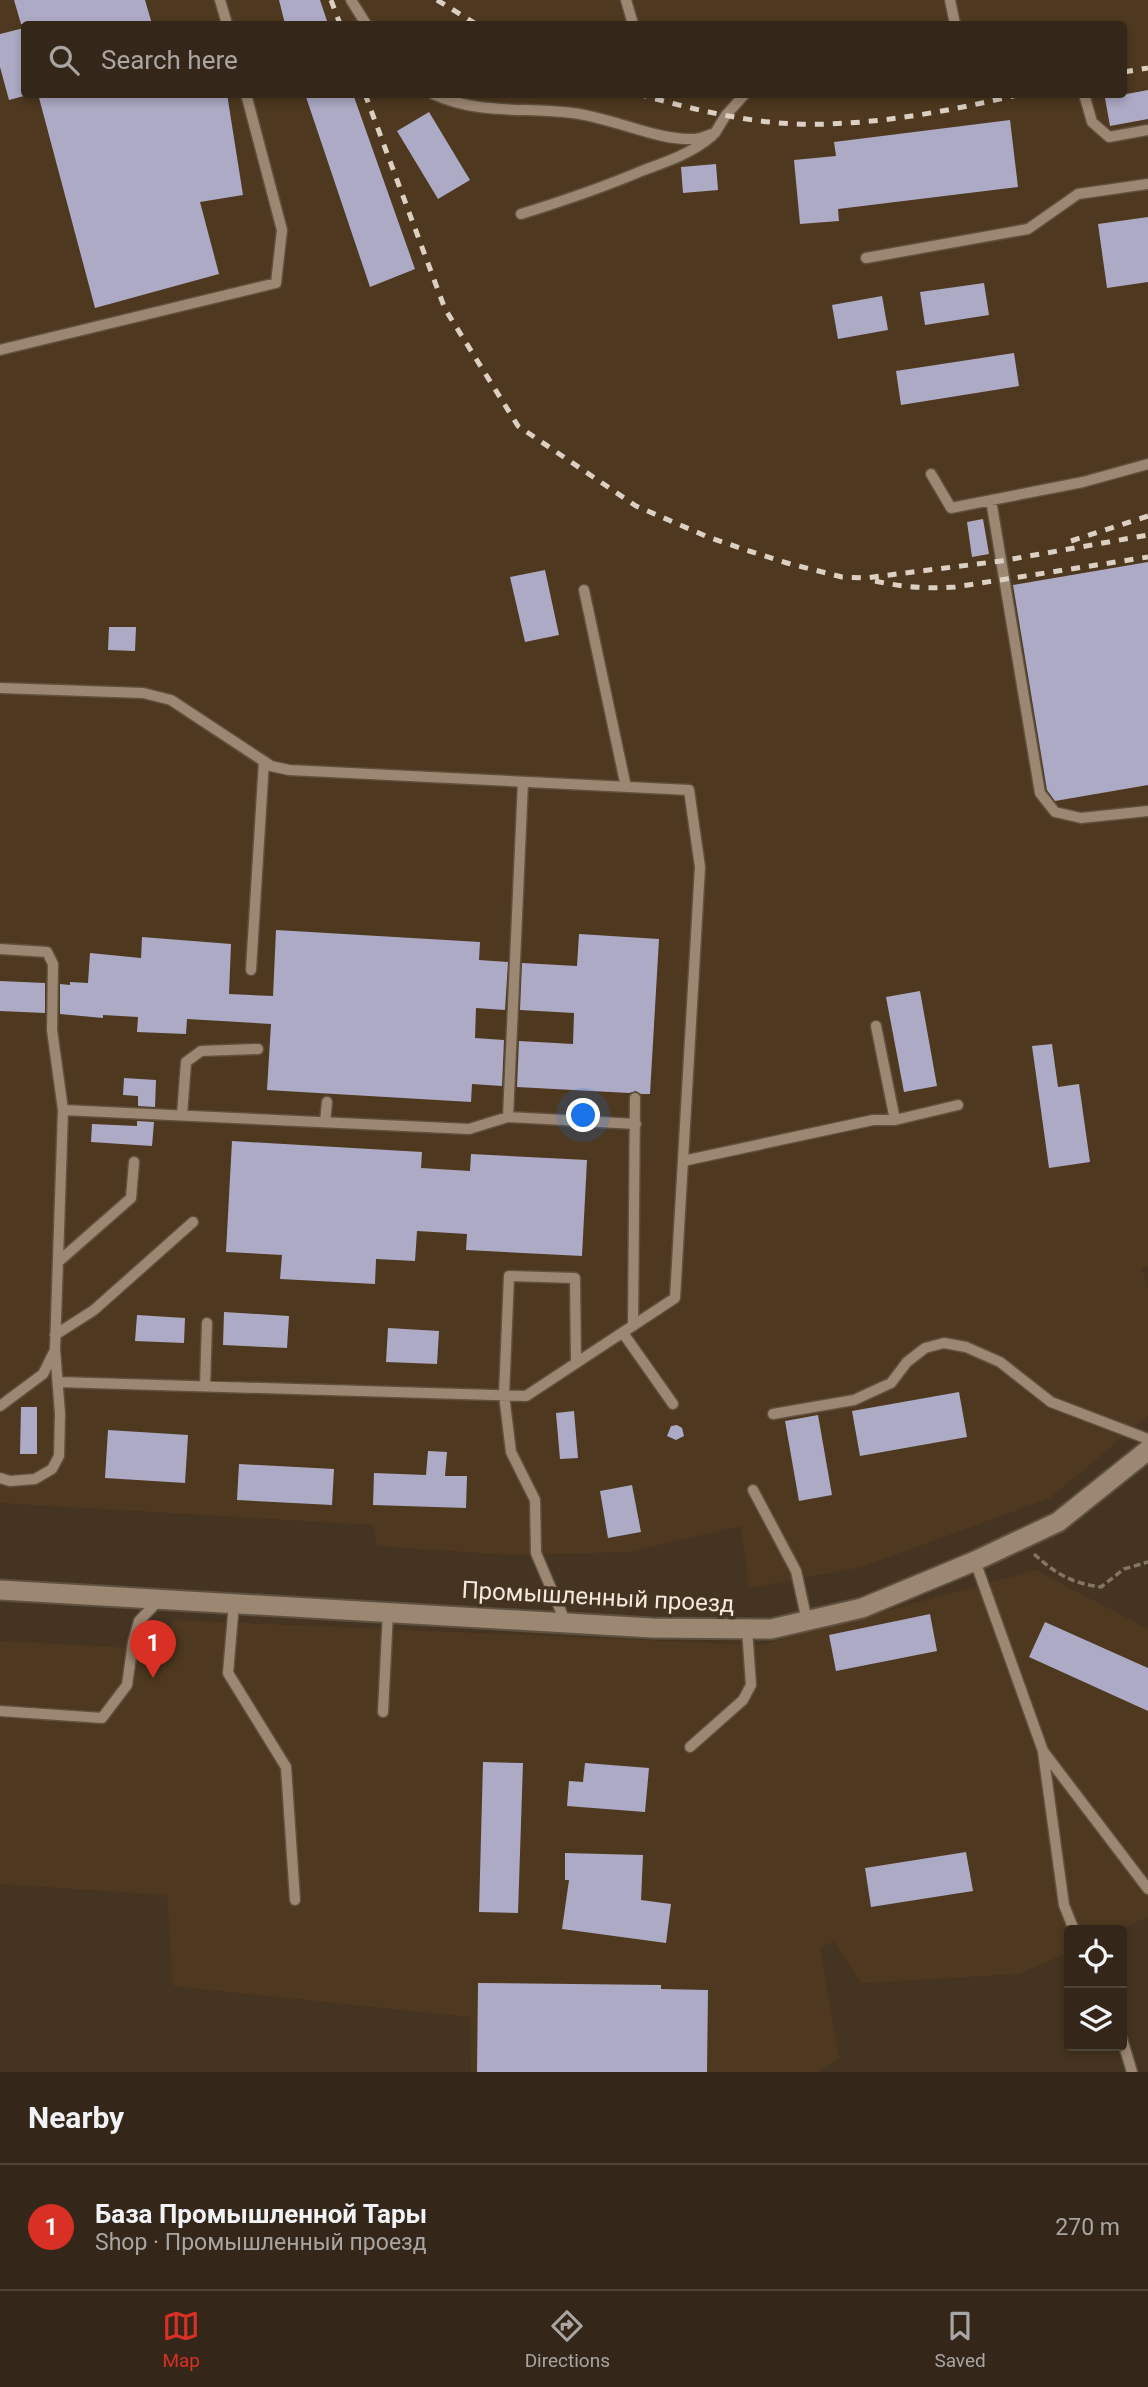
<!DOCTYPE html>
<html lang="en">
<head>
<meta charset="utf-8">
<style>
	body { margin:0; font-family:Roboto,sans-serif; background:#3c2f22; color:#f1f3f6 }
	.controls { position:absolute; right:21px; bottom:21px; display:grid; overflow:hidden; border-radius:7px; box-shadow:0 4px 10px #0003 }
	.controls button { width:63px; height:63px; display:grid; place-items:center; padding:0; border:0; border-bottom:2px solid #4e4438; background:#342719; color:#f1f3f6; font:35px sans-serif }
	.you { position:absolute; left:584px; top:1116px; width:24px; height:24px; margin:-18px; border:5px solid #fff; border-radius:50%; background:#1a73e8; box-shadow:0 0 0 10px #1a73e833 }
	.badge { display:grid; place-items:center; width:46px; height:46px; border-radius:50%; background:#d93025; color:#fff; font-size:23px; font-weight:700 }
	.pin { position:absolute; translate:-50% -58px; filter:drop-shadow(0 2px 4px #0008) }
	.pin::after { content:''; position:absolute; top:37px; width:24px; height:21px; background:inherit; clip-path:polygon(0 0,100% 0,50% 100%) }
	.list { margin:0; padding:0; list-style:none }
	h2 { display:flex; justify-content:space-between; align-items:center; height:91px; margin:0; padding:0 28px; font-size:30px }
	h2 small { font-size:23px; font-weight:400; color:#a9a5a2 }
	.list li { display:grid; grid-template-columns:46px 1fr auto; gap:21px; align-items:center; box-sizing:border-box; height:126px; padding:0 28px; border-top:2px solid #4e4438 }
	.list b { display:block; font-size:26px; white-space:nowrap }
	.list p { margin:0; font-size:23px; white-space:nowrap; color:#a9a5a2 }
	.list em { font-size:23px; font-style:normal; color:#a9a5a2 }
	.icon { flex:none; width:38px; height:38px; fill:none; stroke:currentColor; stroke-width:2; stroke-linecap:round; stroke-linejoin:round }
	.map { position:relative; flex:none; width:1148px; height:2072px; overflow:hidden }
	.search { position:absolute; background:#342719; box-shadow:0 4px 10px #0003; left:21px; right:21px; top:21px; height:77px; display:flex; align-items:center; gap:18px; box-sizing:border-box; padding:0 24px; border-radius:7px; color:#a9a5a2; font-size:26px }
	.sheet { height:217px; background:#342719 }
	nav { display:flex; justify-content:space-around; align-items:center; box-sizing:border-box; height:98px; border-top:2px solid #4e4438; background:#342719; font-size:19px; color:#a9a5a2 }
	nav a { display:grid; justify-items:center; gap:4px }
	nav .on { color:#d93025 }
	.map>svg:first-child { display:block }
	.built { fill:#4e381f; fill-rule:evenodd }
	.building { fill:#adaac5 }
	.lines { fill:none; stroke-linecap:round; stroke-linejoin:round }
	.lane-casing { stroke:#5f513f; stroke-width:13 }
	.street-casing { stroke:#5f513f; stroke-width:23 }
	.path { stroke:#837463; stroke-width:3.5; stroke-dasharray:7 3.5; stroke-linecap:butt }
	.lane { stroke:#9c8772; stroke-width:10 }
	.street { stroke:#9c8772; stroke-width:19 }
	.rail { stroke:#dcd0c3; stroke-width:5; stroke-dasharray:9 9; stroke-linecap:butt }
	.labels { text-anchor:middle; stroke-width:7; stroke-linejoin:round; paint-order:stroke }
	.street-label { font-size:24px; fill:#f4e9dd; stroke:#453421 }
</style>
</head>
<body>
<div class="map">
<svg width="1148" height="2072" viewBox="0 0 1148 2072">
	<rect width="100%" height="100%" fill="#453421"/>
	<path class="built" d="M0 0H1148V1266L1141 1268 1148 1285V1416L1050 1498 862 1567 749 1588 741 1526 628 1552 510 1555 377 1546 374 1525 0 1503ZM24 24H1124V94H24Z
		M1036 1570 1148 1629V1917L1118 1930H1069V1952L1019 1974 861 1983 834 1941 820 1948 839 2058 816 2072H471L470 2017 173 1986 167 1895 0 1884V1641L170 1650 171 1620 761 1645Z"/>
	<path class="building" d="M14 0H145L152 24H21Z
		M279 0H320L328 24H285Z
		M24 28V96L9 100 0 67V34Z
		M1148 90V119L1110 126 1105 98Z
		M38 94H227L243 195 200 202 219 274 95 308Z
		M305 94H353L415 269 370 287Z
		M429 112 470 180 438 199 397 131Z
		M1010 120 1018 187 838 209 839 221 800 224 794 160 836 156 834 142Z
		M716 164 718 190 683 193 681 167Z
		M1148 217V282L1107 288 1098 224Z
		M984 283 989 315 925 325 920 292Z
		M882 296 888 330 838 339 832 305Z
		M1014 353 1019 386 901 405 896 371Z
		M983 519 989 554 972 557 967 522Z
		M1148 562V785L1055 801 1047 790 1013 585Z
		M545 570 559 635 525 642 510 577Z
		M109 627H136L135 651 108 650Z
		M276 930 480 942 479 960 508 962 505 1010 476 1008 475 1038 504 1040 502 1086 472 1084 471 1102 267 1090 271 1024 187 1019 186 1034 137 1032 138 1017 103 1015V1018L60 1014V984L70 985V982L88 983 90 953 141 958 142 937 231 944 229 994 273 996Z
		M579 934 659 939 650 1094H641L636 1091 629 1093 517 1087 519 1041 573 1044 574 1013 520 1010 522 963 577 966Z
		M0 981 45 983V1013L0 1011Z
		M920 991 937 1086 904 1092 886 997Z
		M1052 1044 1058 1087 1079 1084 1090 1162 1049 1168 1032 1046Z
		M124 1078 156 1080 155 1107 138 1106V1096L123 1095Z
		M137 1121 154 1122 152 1146 91 1142 92 1124 137 1126Z
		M232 1141 422 1152 421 1168 470 1171 471 1154 587 1160 582 1256 466 1250 467 1234 417 1231 415 1261 376 1259 375 1284 280 1279 282 1255 226 1252Z
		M224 1312 289 1316 287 1348 223 1345Z
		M137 1315 185 1318 184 1343 135 1341Z
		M388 1328 439 1331 437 1364 386 1362Z
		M959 1392 967 1437 860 1456 852 1411Z
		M21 1407H37V1454H20Z
		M574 1411 578 1458 560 1459 556 1413Z
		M818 1415 832 1495 799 1501 785 1421Z
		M677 1425 682 1428 684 1436 676 1440 667 1436 671 1426Z
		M108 1430 188 1435 185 1483 105 1478Z
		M428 1451 447 1452 445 1476H467L466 1508 373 1505 374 1473 426 1475Z
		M239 1464 334 1469 332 1505 237 1500Z
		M632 1485 641 1532 608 1538 600 1491Z
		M930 1614 937 1651 836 1671 829 1635Z
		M1045 1622 1148 1668V1711L1029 1657Z
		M483 1762 523 1763 518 1913 479 1912Z
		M585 1763 649 1768 645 1812 567 1806 569 1781 583 1782Z
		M966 1852 973 1891 871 1907 865 1868Z
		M565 1853 643 1855 641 1900 671 1904 666 1943 562 1929 569 1880H565Z
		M478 1983 661 1985V1989L708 1990 707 2072H477Z"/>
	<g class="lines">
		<g class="lane-casing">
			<path id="lane" d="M220 0 227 24
				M351 0 366 24
				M626 0 633 24
				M950 0 955 24
				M433 94C478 115 525 107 572 113 611 117 657 141 694 139 701 139 708 135 715 133L726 115 745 94
				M1084 94 1092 122 1109 137 1148 130
				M521 214C563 201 604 187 644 170 669 161 692 153 712 136
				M866 258 1028 229 1078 194 1148 184
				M0 350 276 283 282 230 246 94
				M931 474 951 508 1083 482 1148 464
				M991 500 1040 793 1055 812 1081 818 1148 811
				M584 590 626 787
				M0 688 143 693 171 700 271 766 289 770 689 790 700 867 675 1298 526 1396 58 1382
				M0 949 47 952 53 964 52 1030 63 1110 55 1349 60 1414 59 1456 52 1469 35 1479 10 1481 0 1478
				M251 970 264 761
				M876 1026 895 1120
				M63 1110 469 1129 508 1117 636 1124
				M182 1115 186 1062 201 1051 258 1049
				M508 1117 523 782
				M325 1122 327 1102
				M683 1161 873 1120H895L958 1105
				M58 1262 131 1198 134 1162
				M633 1326 635 1098
				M623 1333 673 1404
				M55 1335 94 1310 193 1222
				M205 1386 207 1323
				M0 1406 43 1374 55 1350
				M773 1414 854 1400 891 1383 907 1362 925 1348 944 1343 966 1347 1000 1362 1051 1402 1148 1439
				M753 1490 796 1571 807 1621
				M975 1561 1043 1751 1148 1889
				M234 1603 228 1673 286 1767 295 1900
				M565 1621 536 1553 535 1500 511 1452 504 1395 509 1276 575 1278 576 1363
				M0 1711 102 1718 127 1685 133 1642 139 1621 160 1599
				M383 1712 388 1612
				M690 1747 743 1700 751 1685 747 1629
				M1043 1752 1064 1905 1074 1930
				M1122 2039 1132 2072"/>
		</g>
		<g class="street-casing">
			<path id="street" d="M0 1590 652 1628 771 1629 862 1608 975 1561 1058 1522 1148 1450"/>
		</g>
		<path class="path" d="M1034 1554C1056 1574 1071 1583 1101 1587L1124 1569 1148 1562"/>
		<use href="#lane" class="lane"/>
		<use href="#street" class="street"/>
		<path class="rail" d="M331 0 340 24
			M437 0 476 24
			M1124 72 1148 68
			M365 94 445 309 518 426 636 506 708 537 749 551 787 563 842 577 865 578 1001 561 1148 535
			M638 94C698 111 764 127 827 124 893 122 958 109 1022 94
			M1071 541 1148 516
			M875 581C902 587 927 589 955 587L1148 557"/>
	</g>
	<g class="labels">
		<g class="street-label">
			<text transform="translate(598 1597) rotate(3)" y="8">Промышленный проезд</text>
		</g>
	</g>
</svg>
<div class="controls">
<button><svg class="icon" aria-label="locate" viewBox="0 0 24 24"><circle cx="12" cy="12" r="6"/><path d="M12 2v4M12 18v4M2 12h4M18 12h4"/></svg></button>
<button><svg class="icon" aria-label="layers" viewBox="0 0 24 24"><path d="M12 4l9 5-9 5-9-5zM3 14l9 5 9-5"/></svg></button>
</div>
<div class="you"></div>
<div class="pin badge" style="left:153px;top:1678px">1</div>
<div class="search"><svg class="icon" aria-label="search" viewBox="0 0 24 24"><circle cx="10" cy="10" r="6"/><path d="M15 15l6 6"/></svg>Search here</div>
</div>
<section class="sheet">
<h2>Nearby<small></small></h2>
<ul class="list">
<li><span class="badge">1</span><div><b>База Промышленной Тары</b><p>Shop · Промышленный проезд</p></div><em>270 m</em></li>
</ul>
</section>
<nav>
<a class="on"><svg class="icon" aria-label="map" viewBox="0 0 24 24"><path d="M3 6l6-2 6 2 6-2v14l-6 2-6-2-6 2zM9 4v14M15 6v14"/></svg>Map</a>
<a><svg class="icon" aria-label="directions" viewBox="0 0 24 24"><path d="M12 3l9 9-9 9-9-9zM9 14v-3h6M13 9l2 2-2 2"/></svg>Directions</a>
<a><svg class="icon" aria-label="saved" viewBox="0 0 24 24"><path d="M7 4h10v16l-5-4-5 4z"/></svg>Saved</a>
</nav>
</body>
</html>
